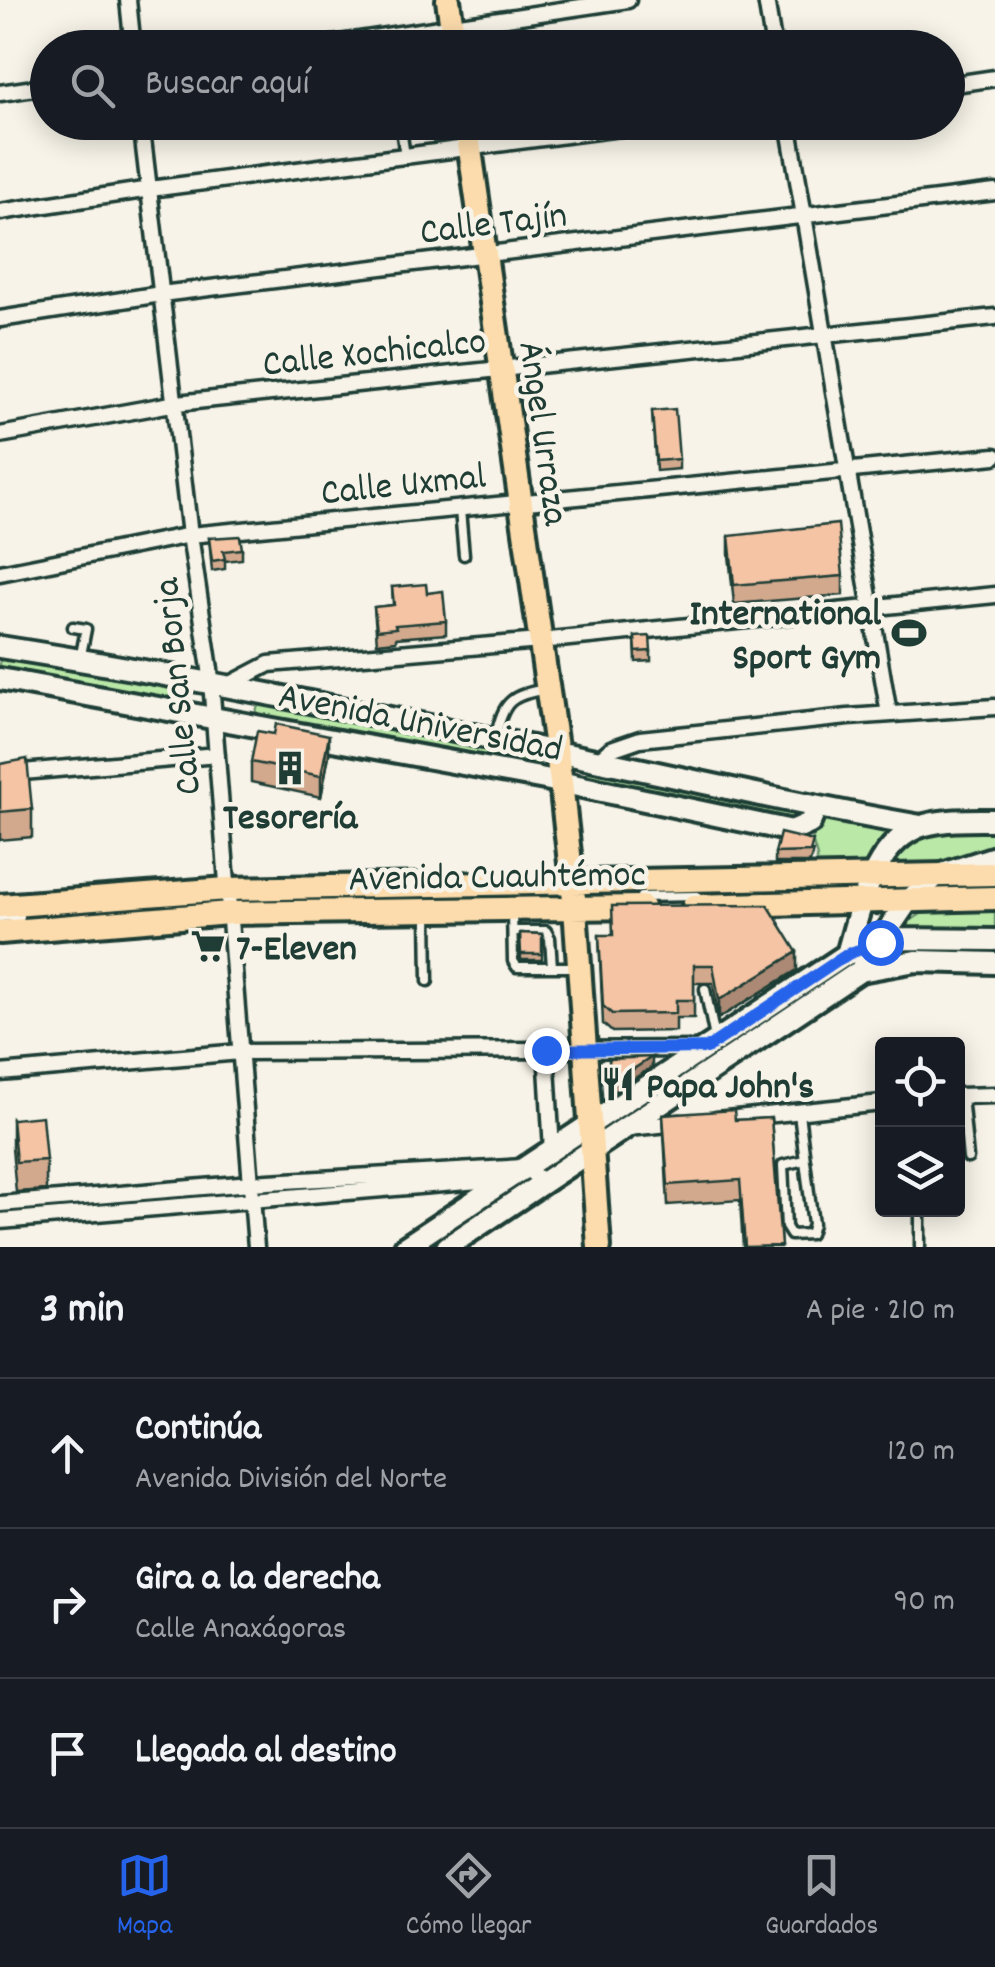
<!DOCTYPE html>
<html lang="es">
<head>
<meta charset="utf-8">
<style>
	body { margin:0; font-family:Dekko,sans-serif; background:#242831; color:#f1f3f6 }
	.controls { position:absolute; right:30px; bottom:30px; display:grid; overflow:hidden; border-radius:10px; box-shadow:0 5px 25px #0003 }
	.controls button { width:90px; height:90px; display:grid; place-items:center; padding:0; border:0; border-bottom:2px solid #363941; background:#171b24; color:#f1f3f6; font:50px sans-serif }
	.stop { position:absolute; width:30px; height:30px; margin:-22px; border:8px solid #2563eb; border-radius:50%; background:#fff }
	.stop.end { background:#2563eb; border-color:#fff; box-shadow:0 2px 10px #0008 }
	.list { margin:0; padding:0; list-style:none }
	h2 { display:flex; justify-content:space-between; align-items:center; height:130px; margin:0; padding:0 40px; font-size:42px }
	h2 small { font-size:32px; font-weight:400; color:#9ea1a6 }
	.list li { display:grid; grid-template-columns:65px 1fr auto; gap:30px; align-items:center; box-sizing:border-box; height:150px; padding:0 40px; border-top:2px solid #363941 }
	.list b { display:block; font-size:38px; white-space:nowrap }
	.list p { margin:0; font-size:32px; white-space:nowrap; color:#9ea1a6 }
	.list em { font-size:32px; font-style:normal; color:#9ea1a6 }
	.icon { flex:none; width:55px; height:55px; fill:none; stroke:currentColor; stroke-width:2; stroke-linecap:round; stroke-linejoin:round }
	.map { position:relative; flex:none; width:995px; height:1247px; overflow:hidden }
	.search { position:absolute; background:#171b24; box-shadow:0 5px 25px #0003; left:30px; right:30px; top:30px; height:110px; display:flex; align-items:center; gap:25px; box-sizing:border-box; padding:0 35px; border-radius:55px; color:#9ea1a6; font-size:38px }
	.sheet { height:580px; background:#171b24 }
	nav { display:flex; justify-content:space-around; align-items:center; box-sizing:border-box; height:140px; border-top:2px solid #363941; background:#171b24; font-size:28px; color:#9ea1a6 }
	nav a { display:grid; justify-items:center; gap:5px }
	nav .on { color:#2563eb }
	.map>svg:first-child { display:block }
	.grass { fill:#b9e8a7; stroke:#6c926e; stroke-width:2.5 }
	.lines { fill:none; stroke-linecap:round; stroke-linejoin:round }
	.service-casing { stroke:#1f3d34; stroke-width:15 }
	.minor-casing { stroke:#1f3d34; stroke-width:21 }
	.secondary-casing { stroke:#1f3d34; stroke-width:28 }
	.primary-casing { stroke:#1f3d34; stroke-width:30 }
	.service { stroke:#f7f3e8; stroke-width:8 }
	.minor { stroke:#f7f3e8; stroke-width:14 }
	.secondary { stroke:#f7f3e8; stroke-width:20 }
	.primary { stroke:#fcdcac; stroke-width:22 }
	.wall { fill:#d3a98e; stroke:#1f3d34; stroke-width:2.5 }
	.shaded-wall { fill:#ac8974; stroke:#1f3d34; stroke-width:2.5 }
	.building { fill:#f5c4a5; stroke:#1f3d34; stroke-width:2.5 }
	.route { stroke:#2563eb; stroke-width:12 }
	.labels { text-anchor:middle; stroke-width:9; stroke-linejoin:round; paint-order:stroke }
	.street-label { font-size:38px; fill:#1f3d34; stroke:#f7f3e8 }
	.poi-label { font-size:38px; font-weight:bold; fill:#1f3d34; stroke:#f7f3e8; text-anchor:start }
</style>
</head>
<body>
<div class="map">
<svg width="995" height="1247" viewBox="0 0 995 1247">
	<rect width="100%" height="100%" fill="#f7f3e8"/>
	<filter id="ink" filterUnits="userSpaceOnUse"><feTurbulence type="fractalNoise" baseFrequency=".01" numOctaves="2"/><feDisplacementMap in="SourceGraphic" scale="20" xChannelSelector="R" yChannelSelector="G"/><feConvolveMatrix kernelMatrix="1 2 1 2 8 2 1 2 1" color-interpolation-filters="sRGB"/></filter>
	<g filter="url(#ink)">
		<path class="grass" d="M0 658 173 689 171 698 0 669Z
			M259 703 539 760 540 772 255 714Z
			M591 770 802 814 796 822 580 778Z
			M821 820 896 827 872 851 861 871 816 870 817 857 812 840Z
			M995 831V848L928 872 888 871C911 824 948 834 995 831Z
			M995 908V929H898L927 910Z"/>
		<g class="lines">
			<g class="service-casing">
				<path id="service" d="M400 122 405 156
					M460 510 464 555
					M73 627 86 629 80 660
					M496 735C504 700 511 696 545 689
					M641 897 697 896
					M512 910 513 961 517 967H575
					M427 913 428 981
					M0 917 20 916
					M513 931H546L550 938 552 967
					M705 989 715 1038
					M962 1096 968 1158
					M799 1113 813 1224 810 1234 791 1235 786 1227 783 1165 804 1160
					M920 1212V1247"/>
			</g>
			<g class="minor-casing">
				<path id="minor" d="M128 0 133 48
					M766 0 774 48
					M306 48 628 0
					M948 85 995 78
					M0 93 48 86
					M141 122 190 535 210 669 256 1247
					M788 122 889 714
					M0 212 150 189 667 122
					M0 319 161 294 995 192
					M0 435 177 403 995 317
					M0 573 190 535 995 456
					M227 686 269 664 540 641 995 595
					M598 760 611 749 640 739 848 717 995 707
					M0 774 217 755
					M546 1050 552 1150
					M0 1073 240 1052 701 1049
					M958 1096 995 1095
					M716 1120 882 1103
					M627 1128 680 1123
					M0 1204 251 1183 524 1167 545 1183
					M0 1221 503 1179"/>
			</g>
			<g class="secondary-casing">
				<path id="secondary" d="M0 647C199 678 397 719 595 760 704 782 811 808 921 826
					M0 679 545 779 792 831 810 823 816 808
					M847 954C860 910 873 840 925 825 948 819 971 820 995 820
					M860 971 916 961 995 963
					M405 1247 847 954 898 939 995 940
					M447 1247 860 971 907 902 936 876 995 857"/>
			</g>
			<g class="primary-casing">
				<path id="primary" d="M448 0 455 48
					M466 122 561 782 575 908 599 1247
					M0 906 227 889 995 874
					M694 906 995 898
					M0 932 229 913 642 907"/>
			</g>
			<use href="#service" class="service"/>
			<use href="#minor" class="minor"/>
			<use href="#secondary" class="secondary"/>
			<use href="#primary" class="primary"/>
		</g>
		<path class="wall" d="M406 122H432L408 126Z
			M652 411 679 459V469L656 471Z
			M729 536 843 576V595L734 604 729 555Z
			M209 538 242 549V559L225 561V569L212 571Z
			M392 587 427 593 446 621V634L396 638V641L377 643 374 607 393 605Z
			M635 637 651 651V661L636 662Z
			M274 734 329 755 321 797 251 782V762Z
			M0 764 32 809V837L0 840Z
			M813 851 810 863H775V853Z
			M520 933 542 934V960H521Z
			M599 935 797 970 719 1018 713 983H694V1018H676V1031L612 1032 603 1024Z
			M663 1115 735 1120 771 1118 781 1247H743L740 1200 668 1205Z
			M12 1119 46 1160V1190L16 1192 12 1148Z"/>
		<path class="shaded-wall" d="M329 735V755L321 797V776Z
			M797 952V970L719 1018V1000Z
			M652 1057V1067L610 1094V1084Z"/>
		<path class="building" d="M675 409 679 459 656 461 652 411Z
			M838 524 843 576 734 585 729 536Z
			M240 536 242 549 223 551 225 559 212 561 209 538Z
			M426 584 427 593 443 591 446 621 395 625 396 628 377 630 374 607 394 605 392 587Z
			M650 636 651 651 636 652 635 637Z
			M276 724 329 735 321 776 251 762 257 731 274 734Z
			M27 759 32 809 0 812V764Z
			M780 833 813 841 810 852 775 853Z
			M768 905 797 952 719 1000 713 965H694V1000H676V1013L612 1014 603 1006 599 935H613L612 906Z
			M520 933 542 934V954H521Z
			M652 1057 610 1084 609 1059Z
			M734 1110 735 1120 771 1118 781 1246 745 1247 740 1180 668 1185 663 1115Z
			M42 1116 46 1160 16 1162 12 1119Z"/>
	</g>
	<g class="lines" filter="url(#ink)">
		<path class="route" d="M546 1050 707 1048 848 954 880 942"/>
	</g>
	<defs>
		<g id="stadium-bare" transform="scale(2.7)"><path d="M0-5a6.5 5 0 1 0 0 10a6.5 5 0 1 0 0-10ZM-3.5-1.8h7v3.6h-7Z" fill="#1f3d34" stroke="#f7f3e8" stroke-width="2.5" paint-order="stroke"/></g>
		<g id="building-bare" transform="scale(2.7)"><path d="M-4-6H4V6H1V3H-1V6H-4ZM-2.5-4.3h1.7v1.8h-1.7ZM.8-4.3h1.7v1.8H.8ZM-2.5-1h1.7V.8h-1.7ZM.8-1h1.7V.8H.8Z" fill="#1f3d34" stroke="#f7f3e8" stroke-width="2.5" paint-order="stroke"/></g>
		<g id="supermarket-bare" transform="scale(2.7)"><path d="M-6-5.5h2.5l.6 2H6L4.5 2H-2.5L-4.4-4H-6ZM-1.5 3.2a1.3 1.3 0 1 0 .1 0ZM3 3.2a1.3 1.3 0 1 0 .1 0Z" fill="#1f3d34" stroke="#f7f3e8" stroke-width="2.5" paint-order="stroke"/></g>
		<g id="restaurant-bare" transform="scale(2.7)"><path d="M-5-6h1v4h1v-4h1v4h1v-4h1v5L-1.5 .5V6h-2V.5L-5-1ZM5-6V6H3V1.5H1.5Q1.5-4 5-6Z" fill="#1f3d34" stroke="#f7f3e8" stroke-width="2.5" paint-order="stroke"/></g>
	</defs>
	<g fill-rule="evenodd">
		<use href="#stadium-bare" x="909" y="633"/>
		<use href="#building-bare" x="290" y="768"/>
		<use href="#supermarket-bare" x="208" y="946"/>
		<use href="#restaurant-bare" x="618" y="1084"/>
	</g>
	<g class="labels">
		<g class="street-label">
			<text transform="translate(493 221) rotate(-7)" y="13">Calle Tajín</text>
			<text transform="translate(374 350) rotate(-6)" y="13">Calle Xochicalco</text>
			<text transform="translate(546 433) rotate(82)" y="13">Ángel Urraza</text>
			<text transform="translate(403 482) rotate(-6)" y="13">Calle Uxmal</text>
			<text transform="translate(175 687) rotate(-96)" y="13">Calle San Borja</text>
			<text transform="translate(421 720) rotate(11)" y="13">Avenida Universidad</text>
			<text transform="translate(497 874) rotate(-1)" y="13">Avenida Cuauhtémoc</text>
		</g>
		<g class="poi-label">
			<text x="881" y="624" text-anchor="end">International<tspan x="881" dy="44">Sport Gym</tspan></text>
			<text x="290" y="828" text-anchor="middle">Tesorería</text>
			<text x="236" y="959">7-Eleven</text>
			<text x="646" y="1097">Papa John's</text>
		</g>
	</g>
</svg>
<div class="controls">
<button><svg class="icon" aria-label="locate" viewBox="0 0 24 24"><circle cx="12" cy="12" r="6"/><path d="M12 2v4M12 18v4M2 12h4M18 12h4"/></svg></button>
<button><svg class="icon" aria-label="layers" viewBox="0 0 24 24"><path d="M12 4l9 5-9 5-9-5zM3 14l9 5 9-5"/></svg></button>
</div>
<div class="stop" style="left:880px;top:942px"></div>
<div class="stop end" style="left:546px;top:1050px"></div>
<div class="search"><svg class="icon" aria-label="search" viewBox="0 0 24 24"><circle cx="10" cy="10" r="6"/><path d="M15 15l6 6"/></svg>Buscar aquí</div>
</div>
<section class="sheet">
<h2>3 min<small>A pie · 210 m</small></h2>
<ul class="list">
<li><svg class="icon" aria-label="ahead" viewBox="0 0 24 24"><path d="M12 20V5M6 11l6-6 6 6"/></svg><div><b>Continúa</b><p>Avenida División del Norte</p></div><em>120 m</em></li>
<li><svg class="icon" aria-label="right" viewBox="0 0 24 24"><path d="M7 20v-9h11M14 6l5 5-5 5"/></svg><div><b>Gira a la derecha</b><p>Calle Anaxágoras</p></div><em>90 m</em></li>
<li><svg class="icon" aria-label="arrive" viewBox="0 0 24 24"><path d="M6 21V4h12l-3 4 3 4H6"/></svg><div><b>Llegada al destino</b></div></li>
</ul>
</section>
<nav>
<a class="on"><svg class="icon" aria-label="map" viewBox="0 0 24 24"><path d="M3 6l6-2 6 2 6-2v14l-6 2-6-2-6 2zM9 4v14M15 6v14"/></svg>Mapa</a>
<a><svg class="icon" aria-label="directions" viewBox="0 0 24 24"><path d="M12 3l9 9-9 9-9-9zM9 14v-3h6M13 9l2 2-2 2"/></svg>Cómo llegar</a>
<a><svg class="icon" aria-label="saved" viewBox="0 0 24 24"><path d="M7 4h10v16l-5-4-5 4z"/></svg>Guardados</a>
</nav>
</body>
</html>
